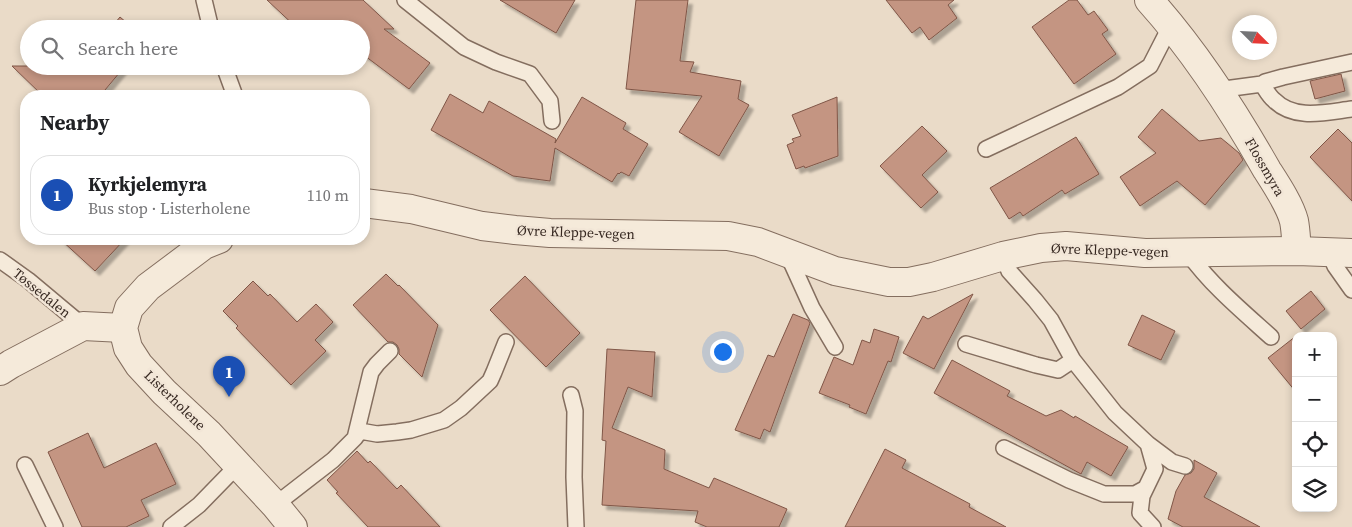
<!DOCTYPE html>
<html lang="en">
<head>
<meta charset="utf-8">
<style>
	body { margin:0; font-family:"Source Serif 4",serif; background:#f6f6f6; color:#202124 }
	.controls { position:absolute; right:15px; bottom:15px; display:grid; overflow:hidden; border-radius:10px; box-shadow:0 2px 8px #0003 }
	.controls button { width:45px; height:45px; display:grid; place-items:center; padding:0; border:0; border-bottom:1px solid #e0e0e0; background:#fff; color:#202124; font:25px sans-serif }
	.compass { position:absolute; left:1232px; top:15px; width:45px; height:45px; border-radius:50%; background:#fff; box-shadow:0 2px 8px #0003; rotate:114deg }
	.you { position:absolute; left:722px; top:351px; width:18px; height:18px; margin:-12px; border:4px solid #fff; border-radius:50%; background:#1a73e8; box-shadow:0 0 0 8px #1a73e833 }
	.badge { display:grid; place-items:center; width:32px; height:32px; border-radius:50%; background:#111827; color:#fff; font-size:16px; font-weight:700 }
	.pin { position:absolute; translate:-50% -41px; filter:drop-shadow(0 1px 2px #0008) }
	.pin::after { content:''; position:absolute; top:26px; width:18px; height:15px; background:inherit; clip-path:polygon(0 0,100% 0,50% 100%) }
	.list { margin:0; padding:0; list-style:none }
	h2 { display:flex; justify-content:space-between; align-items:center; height:65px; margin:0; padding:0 20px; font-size:21px }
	h2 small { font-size:16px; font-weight:400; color:#757577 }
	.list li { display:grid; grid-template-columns:32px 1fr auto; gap:15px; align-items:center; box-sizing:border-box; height:80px; margin:0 10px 10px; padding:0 10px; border:1px solid #e0e0e0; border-radius:20px }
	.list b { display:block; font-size:19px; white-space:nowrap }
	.list p { margin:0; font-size:16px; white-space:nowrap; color:#757577 }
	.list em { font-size:16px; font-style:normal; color:#757577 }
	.icon { flex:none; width:28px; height:28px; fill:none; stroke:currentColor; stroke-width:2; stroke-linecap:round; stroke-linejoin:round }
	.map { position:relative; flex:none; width:1352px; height:527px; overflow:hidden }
	.search { position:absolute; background:#fff; box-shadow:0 2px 8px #0003; left:20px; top:20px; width:350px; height:55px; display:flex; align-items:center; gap:12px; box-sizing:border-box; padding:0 18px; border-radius:28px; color:#757577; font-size:19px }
	.panel { position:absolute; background:#fff; box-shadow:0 2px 8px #0003; left:20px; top:90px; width:350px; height:155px; border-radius:20px }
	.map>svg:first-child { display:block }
	.building { fill:#c49582; stroke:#805647; filter:url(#shadow) }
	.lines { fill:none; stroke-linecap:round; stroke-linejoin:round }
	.service-casing { stroke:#846e5f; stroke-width:18 }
	.minor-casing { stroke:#846e5f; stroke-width:30 }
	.tertiary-casing { stroke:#846e5f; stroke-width:30 }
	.service { stroke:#f5eada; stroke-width:15 }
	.minor { stroke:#f5eada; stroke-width:28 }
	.tertiary { stroke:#f5eada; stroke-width:28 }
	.labels { text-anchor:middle; stroke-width:5; stroke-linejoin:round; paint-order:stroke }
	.street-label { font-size:14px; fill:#362821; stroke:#f2e6d7 }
</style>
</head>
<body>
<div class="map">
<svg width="1352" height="527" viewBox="0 0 1352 527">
	<defs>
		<filter id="shadow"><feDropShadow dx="4.5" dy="4.5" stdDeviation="1" flood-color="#0004"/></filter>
	</defs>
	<rect width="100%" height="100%" fill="#eadbc8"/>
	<path class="building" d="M267 0H363L394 29H384L430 63 409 89 361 53V29H298Z
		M500 0H575L556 33Z
		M636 0H688L680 61 694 62 690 72 741 81 738 99 749 105 719 156 679 132 702 96 626 89Z
		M886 0H954L948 5 957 18 929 40 920 27 912 33Z
		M1069 0H1077L1088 15 1094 11 1108 30 1102 34 1116 54 1074 84 1032 27Z
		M120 17 134 29H110Z
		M12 66H125L100 96H43Z
		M1341 74 1345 91 1315 99 1310 81Z
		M450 94 483 113 489 101 556 139 555 143 582 97 626 123 623 129 648 144 629 176 621 172 619 174 618 173 612 182 555 148 550 181 513 176 431 130Z
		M837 97 838 156 805 168 804 166 796 169 787 145 794 142 792 139 801 136 792 115Z
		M1162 109 1199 141 1221 138 1239 153 1243 160 1205 205 1177 181 1140 206 1120 177 1156 153 1138 137Z
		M922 126 947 151 922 175 938 192 921 208 880 166Z
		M1338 129 1352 143V201L1310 157Z
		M1076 137 1099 174 1065 194 1062 190 1023 216 1020 212 1009 219 990 188Z
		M60 239H125L95 271Z
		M386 274 398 286 399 285 438 325 422 377 399 354V349L397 345 393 342H388L353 305Z
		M525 276 580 333 546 367 490 310Z
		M253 281 268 296 270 294 297 322 316 304 333 322 315 340 326 351 291 385 236 328 238 326 223 311Z
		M1311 291 1325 309 1301 329 1286 311Z
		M973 294 934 369 903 353 923 316 928 319Z
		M793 314 808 320 810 323 770 432 764 429 760 439 735 430 768 355 774 357Z
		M1142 315 1175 331 1161 360 1128 345Z
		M874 329 899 337 891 362 888 361 866 414 849 407 850 405 819 393 834 357 853 365 862 340 870 343Z
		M1296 336V392L1268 358Z
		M607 349 655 352 652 397 628 387 612 428 665 450 664 469 709 488 714 478 787 509 779 527H707L695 522 698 511 602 505 606 441 602 440Z
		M952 360 1010 391 1007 396 1046 416 1061 410 1074 418 1075 416 1128 447 1111 476 1087 462 1081 474 934 393Z
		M88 433 104 468 156 443 176 484 141 500 149 516 126 527H82L48 452Z
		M885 449 906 460 902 468 970 504 969 507 1006 527H845Z
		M357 451 368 463 370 461 397 489 401 485 440 527H368L336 493 338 492 327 480Z
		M1194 460 1217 473 1204 497 1260 527H1183L1168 519 1176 491 1185 475 1191 473 1194 469Z"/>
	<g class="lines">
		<g class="service-casing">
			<path id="service" d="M204 0 211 29
				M405 0 464 47 496 62 530 74 550 101 552 121
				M224 66 235 96
				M1262 84C1266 90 1269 96 1274 100 1294 121 1327 112 1352 109
				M1217 90 1262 84 1265 82 1283 77 1352 62
				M986 149 1118 87 1150 66 1171 25
				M1329 252 1335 266 1352 290
				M787 253 812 308 835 347
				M1188 253C1211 285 1241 310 1271 337
				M1003 256 1009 271 1035 300 1051 320 1073 360 1115 413 1148 444 1172 462 1185 466
				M0 260 28 280 83 326
				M966 344 1036 365 1058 370 1073 360
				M571 395 575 411 574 477 576 527
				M355 438 371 372 377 364 390 351
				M1148 444 1155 469 1142 496 1140 513 1153 527
				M1004 448 1069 480 1104 494H1135L1146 488
				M25 465 55 527
				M275 505 333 460 355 438 360 431 377 434 397 432 411 430 444 420 461 408 490 381 494 372 506 342
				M171 527 199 505 238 465"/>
		</g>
		<g class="minor-casing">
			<path id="minor" d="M1149 0C1195 51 1233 110 1267 170 1276 184 1290 205 1294 221 1296 231 1296 241 1297 251
				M0 371 11 364 83 326 123 328"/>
		</g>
		<g class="tertiary-casing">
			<path id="tertiary" d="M364 203 411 209 482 226 515 230 550 233 728 236 758 242 835 271 889 282H909L933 277 1003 256 1041 248 1066 246 1145 253 1297 251 1352 253
				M219 239 204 245 148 287 129 308 123 328 128 348 139 365 164 392 209 434 275 505 293 527"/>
		</g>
		<use href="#service" class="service"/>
		<use href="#minor" class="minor"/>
		<use href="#tertiary" class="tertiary"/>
	</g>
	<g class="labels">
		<g class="street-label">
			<text transform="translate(1265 167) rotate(60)" y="5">Flossmyra</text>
			<text transform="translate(576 232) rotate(2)" y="5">Øvre Kleppe-vegen</text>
			<text transform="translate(1110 250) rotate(2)" y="5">Øvre Kleppe-vegen</text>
			<text transform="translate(42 293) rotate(39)" y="5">Tøssedalen</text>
			<text transform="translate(175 400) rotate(44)" y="5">Listerholene</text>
		</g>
	</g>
</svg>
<div class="controls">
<button>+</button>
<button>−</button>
<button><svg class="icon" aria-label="locate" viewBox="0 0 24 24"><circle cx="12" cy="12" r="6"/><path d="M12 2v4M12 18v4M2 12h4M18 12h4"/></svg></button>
<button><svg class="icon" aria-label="layers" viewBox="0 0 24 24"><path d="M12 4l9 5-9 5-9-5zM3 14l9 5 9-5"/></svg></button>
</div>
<svg class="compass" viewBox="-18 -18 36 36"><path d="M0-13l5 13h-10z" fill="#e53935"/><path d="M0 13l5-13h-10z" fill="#757577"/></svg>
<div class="you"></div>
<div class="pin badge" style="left:229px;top:397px;background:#1a4fb4">1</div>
<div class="search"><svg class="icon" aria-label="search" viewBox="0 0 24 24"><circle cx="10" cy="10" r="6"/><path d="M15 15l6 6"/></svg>Search here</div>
<section class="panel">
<h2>Nearby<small></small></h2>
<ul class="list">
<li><span class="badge" style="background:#1a4fb4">1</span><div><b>Kyrkjelemyra</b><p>Bus stop · Listerholene</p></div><em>110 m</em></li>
</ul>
</section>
</div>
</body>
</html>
